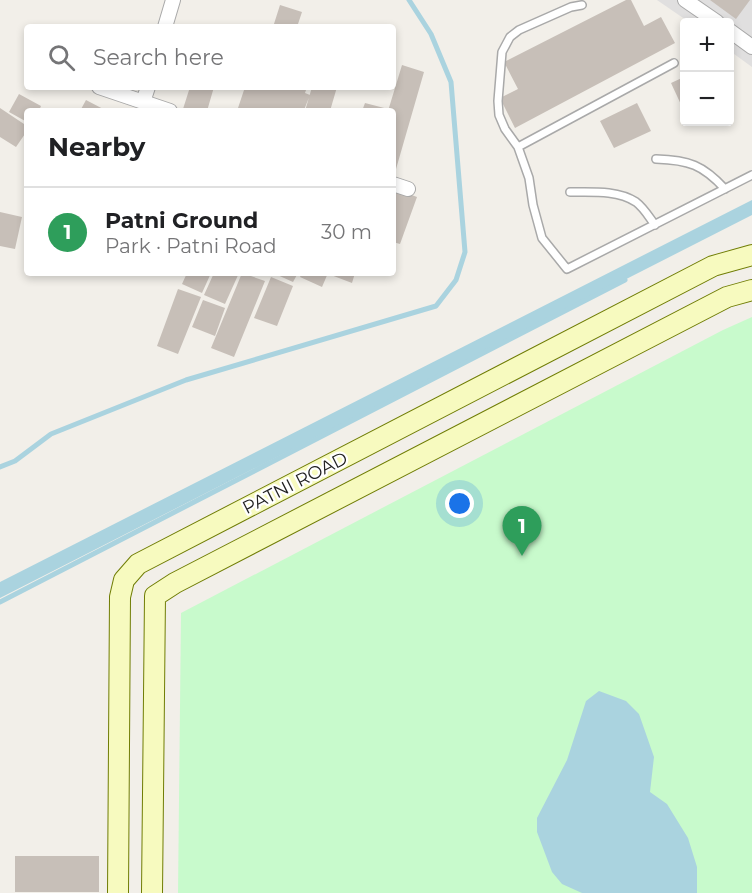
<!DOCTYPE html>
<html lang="en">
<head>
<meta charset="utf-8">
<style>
	body { margin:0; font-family:Montserrat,sans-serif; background:#f6f6f6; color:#202124 }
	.controls { position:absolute; right:18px; top:18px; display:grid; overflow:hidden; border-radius:6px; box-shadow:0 3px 9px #0003 }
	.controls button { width:54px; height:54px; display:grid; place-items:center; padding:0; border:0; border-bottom:2px solid #e0e0e0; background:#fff; color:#202124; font:30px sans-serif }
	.you { position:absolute; left:460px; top:504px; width:21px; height:21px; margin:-15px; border:4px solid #fff; border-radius:50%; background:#1a73e8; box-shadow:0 0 0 9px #1a73e833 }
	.badge { display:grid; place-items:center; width:39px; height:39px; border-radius:50%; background:#d40000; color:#fff; font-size:20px; font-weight:700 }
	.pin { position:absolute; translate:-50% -50px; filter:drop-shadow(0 2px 3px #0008) }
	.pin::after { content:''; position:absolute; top:32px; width:21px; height:18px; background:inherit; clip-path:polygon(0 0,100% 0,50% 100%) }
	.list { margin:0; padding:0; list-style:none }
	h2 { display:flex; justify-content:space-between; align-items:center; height:78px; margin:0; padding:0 24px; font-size:26px }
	h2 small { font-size:20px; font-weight:400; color:#757577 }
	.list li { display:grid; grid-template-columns:39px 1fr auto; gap:18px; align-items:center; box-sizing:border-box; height:90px; padding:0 24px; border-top:2px solid #e0e0e0 }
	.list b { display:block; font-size:22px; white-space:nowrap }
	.list p { margin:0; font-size:20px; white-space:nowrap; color:#757577 }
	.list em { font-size:20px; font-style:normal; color:#757577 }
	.icon { flex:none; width:33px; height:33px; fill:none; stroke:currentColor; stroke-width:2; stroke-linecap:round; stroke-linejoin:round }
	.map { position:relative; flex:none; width:752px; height:893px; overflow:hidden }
	.search { position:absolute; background:#fff; box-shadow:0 3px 9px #0003; left:24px; top:24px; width:372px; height:66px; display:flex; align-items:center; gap:15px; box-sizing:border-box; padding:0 21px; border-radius:6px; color:#757577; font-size:22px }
	.panel { position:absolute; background:#fff; box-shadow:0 3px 9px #0003; left:24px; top:108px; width:372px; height:168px; border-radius:6px }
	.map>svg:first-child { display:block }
	.residential { fill:#e0dfdf }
	.park { fill:#c8facc }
	.water { fill:#aad3df }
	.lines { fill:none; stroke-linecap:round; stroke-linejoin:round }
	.stream { stroke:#aad3df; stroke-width:5 }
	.building { fill:#c7bfb8 }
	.service-casing { stroke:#a9a9a9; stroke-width:10 }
	.minor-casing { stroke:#a9a9a9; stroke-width:16 }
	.secondary-casing { stroke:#707d05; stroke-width:22 }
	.service { stroke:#fff; stroke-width:7 }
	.minor { stroke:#fff; stroke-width:14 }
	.secondary { stroke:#f7fabf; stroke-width:20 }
	.labels { text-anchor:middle; stroke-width:4.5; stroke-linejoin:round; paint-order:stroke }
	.street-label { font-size:18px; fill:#222; stroke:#fff }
</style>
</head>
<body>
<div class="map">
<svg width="752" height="893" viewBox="0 0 752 893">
	<rect width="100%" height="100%" fill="#f2efe9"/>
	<path class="residential" d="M657 0H752V67L730 51V22H689Z"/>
	<path class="park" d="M752 317V893H178L181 613 723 330Z"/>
	<path class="water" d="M752 200V215L0 598V582Z
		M599 691 626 701 639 714 654 757 650 792 667 804 688 838 697 867V893H582L562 884 552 872 537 832V818L567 760 586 701Z"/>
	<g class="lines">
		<path class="stream" d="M0 467 15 461 51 434 186 380 436 306 456 280 465 252 451 82 431 34 409 0
			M0 602 625 280"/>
	</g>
	<path class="building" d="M626 0H631L644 26 661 17 675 43 515 128 500 98 518 89 504 62Z
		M710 0H750L736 19Z
		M280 5 302 12 297 27H273Z
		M402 65 424 72 394 176 393 111H388Z
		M684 77V111L671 83Z
		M190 87H214L207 111H191L183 109Z
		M245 87H307L305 93 310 95 304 110 301 109 300 111H237Z
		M312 87H337L330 111H305Z
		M19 94 41 106 39 111H27V122L9 112Z
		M86 100 107 111H80Z
		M365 103 388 109 387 111H362Z
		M637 103 651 131 614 148 600 121Z
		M0 108 27 126V131L16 147 0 137Z
		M393 188 417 197 400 244 393 242Z
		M0 212 22 217 15 249 0 246Z
		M187 273H211L202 293 182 284Z
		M214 273H239L225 304 204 295Z
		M242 273 265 281 234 357 211 348Z
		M273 273H298L293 282Z
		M302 273H328L322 287 300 277Z
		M332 273H355L352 283 331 275Z
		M271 277 293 286 277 326 254 318Z
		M178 289 201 297 178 354 157 346Z
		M203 300 225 308 215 336 192 327Z
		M15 856H99V892H15Z"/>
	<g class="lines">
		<g class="service-casing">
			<path id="service" d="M582 5 571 7 519 30 510 37 502 52 498 101 499 115 505 129 518 147 529 178 533 205 542 238 567 269 752 175
				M518 147 674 63
				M656 159C689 160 703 165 725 189
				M570 192C592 192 618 190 636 202 644 208 649 217 655 225"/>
		</g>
		<g class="minor-casing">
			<path id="minor" d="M685 0 717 22
				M165 27 173 0
				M730 31 752 47
				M99 87 170 111
				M143 102 148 87
				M393 184 408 189"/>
		</g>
		<g class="secondary-casing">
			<path id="secondary" d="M118 893 120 597 124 580 138 564 713 266 752 255
				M152 893 155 596 175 583 727 297 752 290"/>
		</g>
		<use href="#service" class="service"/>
		<use href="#minor" class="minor"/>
		<use href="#secondary" class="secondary"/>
	</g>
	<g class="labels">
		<g class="street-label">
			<text transform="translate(295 483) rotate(-27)" y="6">PATNI ROAD</text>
		</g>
	</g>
</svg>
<div class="controls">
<button>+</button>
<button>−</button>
</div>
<div class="you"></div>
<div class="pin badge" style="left:522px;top:556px;background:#2e9e5b">1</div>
<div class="search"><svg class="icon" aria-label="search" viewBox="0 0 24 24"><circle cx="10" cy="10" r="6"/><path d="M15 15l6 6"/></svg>Search here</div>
<section class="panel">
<h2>Nearby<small></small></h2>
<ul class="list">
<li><span class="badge" style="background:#2e9e5b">1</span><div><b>Patni Ground</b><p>Park · Patni Road</p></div><em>30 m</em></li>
</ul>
</section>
</div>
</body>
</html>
